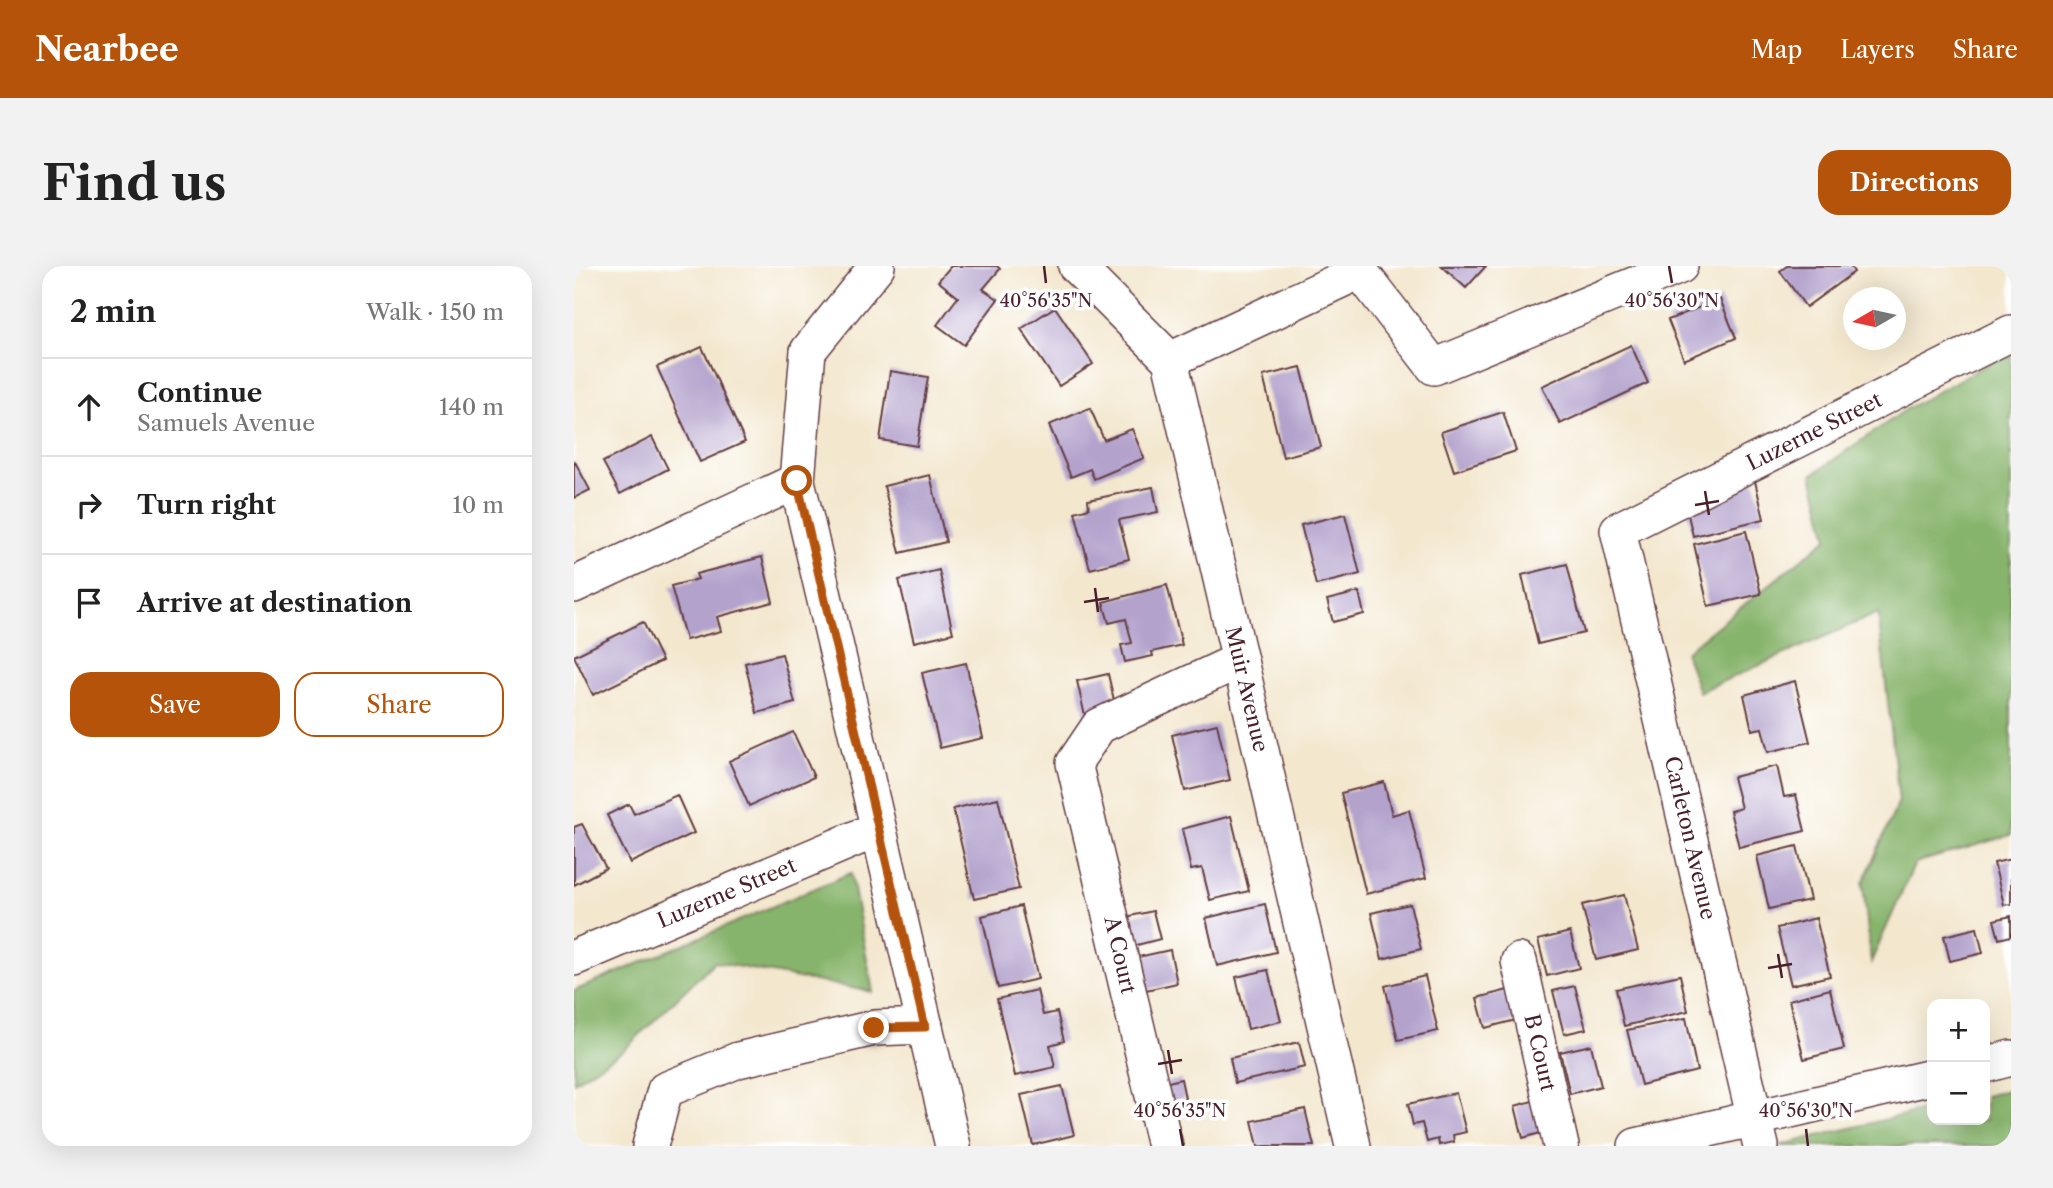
<!DOCTYPE html>
<html lang="en">
<head>
<meta charset="utf-8">
<style>
	body { margin:0; font-family:"Libre Caslon Text",serif; background:#f2f2f2; color:#222 }
	.controls { position:absolute; right:21px; bottom:21px; display:grid; overflow:hidden; border-radius:14px; box-shadow:0 7px 28px #0002 }
	.controls button { width:63px; height:63px; display:grid; place-items:center; padding:0; border:0; border-bottom:2px solid #e0e0e0; background:#fff; color:#222; font:35px sans-serif }
	.compass { position:absolute; left:1269px; top:21px; width:63px; height:63px; border-radius:50%; background:#fff; box-shadow:0 7px 28px #0002; rotate:261deg }
	.stop { position:absolute; width:21px; height:21px; margin:-16px; border:5px solid #b45309; border-radius:50%; background:#fff }
	.stop.end { background:#b45309; border-color:#fff; box-shadow:0 2px 7px #0008 }
	.list { margin:0; padding:0; list-style:none }
	h2 { display:flex; justify-content:space-between; align-items:center; height:91px; margin:0; padding:0 28px; font-size:30px }
	h2 small { font-size:23px; font-weight:400; color:#767676 }
	.list li { display:grid; grid-template-columns:46px 1fr auto; gap:21px; align-items:center; box-sizing:border-box; height:98px; padding:0 28px; border-top:2px solid #e0e0e0 }
	.list b { display:block; font-size:26px; white-space:nowrap }
	.list p { margin:0; font-size:23px; white-space:nowrap; color:#767676 }
	.list em { font-size:23px; font-style:normal; color:#767676 }
	.actions { display:flex; gap:14px; padding:21px 28px }
	.actions a { flex:1; padding:16px 0; border:2px solid #b45309; border-radius:21px; text-align:center; font-size:24px; color:#b45309 }
	.actions .main { background:#b45309; color:#fff }
	.icon { flex:none; width:38px; height:38px; fill:none; stroke:currentColor; stroke-width:2; stroke-linecap:round; stroke-linejoin:round }
	.map { position:relative; flex:none; width:1437px; height:880px; overflow:hidden; border-radius:21px }
	header { display:flex; align-items:center; gap:42px; box-sizing:border-box; height:98px; padding:0 35px; background:#b45309; color:#fff }
	header strong { font-size:33px }
	nav { display:flex; gap:38px; margin-inline-start:auto; font-size:24px }
	.intro { display:flex; align-items:center; justify-content:space-between; box-sizing:border-box; height:168px; padding:0 42px }
	h1 { margin:0; font-size:49px }
	.button { padding:18px 32px; border-radius:21px; background:#b45309; color:#fff; font-size:24px; font-weight:700 }
	main { display:flex; gap:42px; padding:0 42px }
	aside { flex:1; background:#fff; border-radius:21px; box-shadow:0 7px 28px #0002 }
	.map>svg:first-child { display:block }
	.forest { fill:#87b46c; stroke:#686a4c; stroke-width:2 }
	.building { fill:#b3a2cc }
	.lines { fill:none; stroke-linecap:round; stroke-linejoin:round }
	.minor-casing { stroke:#633d43; stroke-width:38 }
	.minor { stroke:#fff; stroke-width:35 }
	.route { stroke:#b45309; stroke-width:9 }
	.ticks { fill:none; stroke:#4a1f2b; stroke-width:2.5 }
	.labels { text-anchor:middle; stroke-width:7; stroke-linejoin:round; paint-order:stroke }
	.street-label { font-size:21px; fill:#4a1f2b; stroke:#fff }
	.ticks-label { font-size:18px; text-anchor:middle; fill:#4a1f2b; stroke:#fff; stroke-width:7; stroke-linejoin:round; paint-order:stroke }
</style>
</head>
<body>
<header>
<strong>Nearbee</strong>
<nav><a>Map</a><a>Layers</a><a>Share</a></nav>
</header>
<div class="intro"><h1>Find us</h1><a class="button">Directions</a></div>
<main>
<aside>
<h2>2 min<small>Walk · 150 m</small></h2>
<ul class="list">
<li><svg class="icon" aria-label="ahead" viewBox="0 0 24 24"><path d="M12 20V5M6 11l6-6 6 6"/></svg><div><b>Continue</b><p>Samuels Avenue</p></div><em>140 m</em></li>
<li><svg class="icon" aria-label="right" viewBox="0 0 24 24"><path d="M7 20v-9h11M14 6l5 5-5 5"/></svg><div><b>Turn right</b></div><em>10 m</em></li>
<li><svg class="icon" aria-label="arrive" viewBox="0 0 24 24"><path d="M6 21V4h12l-3 4 3 4H6"/></svg><div><b>Arrive at destination</b></div></li>
</ul>
<div class="actions"><a class="main">Save</a><a>Share</a></div>
</aside>
<div class="map">
<svg width="1437" height="880" viewBox="0 0 1437 880">
	<rect width="100%" height="100%" fill="#fff"/>
	<filter id="ink" filterUnits="userSpaceOnUse"><feTurbulence type="fractalNoise" baseFrequency=".0143" numOctaves="2"/><feDisplacementMap in="SourceGraphic" scale="14" xChannelSelector="R" yChannelSelector="G"/><feConvolveMatrix kernelMatrix="1 2 1 2 8 2 1 2 1" color-interpolation-filters="sRGB"/></filter>
	<filter id="wash" filterUnits="userSpaceOnUse"><feTurbulence type="fractalNoise" baseFrequency=".00686" numOctaves="4" result="noise"/><feDisplacementMap in="SourceGraphic" scale="28" xChannelSelector="R" yChannelSelector="G"/><feGaussianBlur stdDeviation="1.57" result="paint"/><feColorMatrix in="noise" values="0 0 0 0 0 0 0 0 0 0 0 0 0 0 0 0 0 1.4 0 .05"/><feComposite in="paint" operator="in"/></filter>
	<g filter="url(#wash)">
		<rect width="100%" height="100%" fill="#f3e7ce"/>
		<path class="forest" d="M1437 85V569L1341 597 1297 696 1289 617 1325 535 1304 347 1125 426 1111 386 1254 272 1238 209 1334 142Z
			M277 607 299 726 140 696 50 784 0 816V725Z
			M1437 823V880H1208L1207 879 1358 842V854H1411V830Z"/>
		<g id="blocks">
			<path class="building" d="M377 0H423L426 3 409 23 424 33 390 79 363 59 384 31 364 15Z
				M868 0H912L892 22Z
				M1213 0H1276L1280 6 1232 41 1206 5Z
				M1146 33 1162 72 1110 94 1094 54Z
				M481 41 519 98 485 120 447 63Z
				M1057 79 1074 117 986 158 968 120Z
				M128 81 171 176 126 196 83 101Z
				M727 101 747 181 709 191 689 110Z
				M316 105 354 111 343 180 306 174Z
				M516 142 530 174 558 163 570 192 520 213 516 203 497 211 475 159Z
				M929 146 942 185 880 205 867 166Z
				M78 171 94 203 46 228 29 196Z
				M0 194 16 224 0 232Z
				M356 209 372 276 326 287 310 220Z
				M1181 215 1190 253 1119 270 1110 232Z
				M579 221 584 246 545 254 555 293 516 303 501 246 515 242 514 234Z
				M771 248 786 308 742 319 727 259Z
				M1172 265 1187 328 1134 340 1120 278Z
				M188 291 199 336 143 351 147 365 112 374 97 320 124 313 122 308Z
				M993 298 1010 367 964 378 948 309Z
				M365 304 379 367 340 376 325 314Z
				M593 319 608 379 578 386 579 390 551 396 547 379 558 377 552 353 535 357 529 336Z
				M785 326 790 348 759 356 753 334Z
				M69 356 88 395 19 429 0 390Z
				M208 388 221 437 183 447 171 397Z
				M392 397 409 472 366 482 348 407Z
				M534 408 542 443 511 450 503 415Z
				M1221 415 1236 476 1194 486 1188 462 1178 464 1170 429Z
				M643 458 656 514 611 525 598 469Z
				M219 466 240 511 175 540 155 495Z
				M1203 500 1210 531 1222 529 1231 565 1165 581 1156 545 1167 542 1159 511Z
				M810 516 818 549 835 544 852 612 792 628 767 527Z
				M103 529 120 567 56 597 33 549 55 538 60 548Z
				M424 532 445 623 400 633 379 543Z
				M657 550 675 625 636 634 628 602 617 604 608 563Z
				M8 558 32 602 0 619V561Z
				M1223 580 1236 634 1195 643 1183 590Z
				M1437 593V638L1430 639 1420 597Z
				M1050 629 1064 684 1022 694 1008 639Z
				M691 638 702 686 643 700 632 652Z
				M836 638 847 683 808 693 797 647Z
				M447 640 464 713 424 722 408 650Z
				M579 645 586 673 559 680 552 651Z
				M1437 650V670L1425 673 1420 654Z
				M1242 652 1256 710 1217 719 1203 662Z
				M1403 662 1409 687 1376 695 1370 670Z
				M996 666 1005 702 973 710 964 674Z
				M596 684 603 717 572 724 564 691Z
				M694 704 707 755 674 763 662 711Z
				M1106 709 1114 745 1050 760 1042 723Z
				M851 710 864 765 824 774 811 720Z
				M1001 720 1012 763 990 768 979 725Z
				M1256 723 1270 783 1230 793 1215 734Z
				M463 724 469 749 483 746 490 775 476 779 481 801 441 810 423 733Z
				M934 724 942 754 911 762 903 732Z
				M1112 752 1123 805 1067 819 1053 764Z
				M725 776 731 801 661 817 656 792Z
				M1017 779 1027 820 996 828 986 786Z
				M607 813 611 832 594 836 590 817Z
				M488 820 500 869 459 879 447 829Z
				M882 827 892 866 879 869 880 876 865 879 864 873 853 876 848 857 839 859 834 838Z
				M962 834 970 866 949 872 941 840Z
				M731 843 740 880H684L678 855Z"/>
		</g>
	</g>
	<g filter="url(#ink)">
		<use href="#blocks" fill-opacity="0" stroke="#633d43" stroke-width="2"/>
		<g class="lines">
			<g class="minor-casing">
				<g id="minor">
					<path d="M303 0 234 85 223 215 379 880"/>
					<path id="s1" d="M502 0 596 94 779 880"/>
					<path d="M786 0V5L860 101 1106 0"/>
					<path d="M596 94 786 5"/>
					<path d="M0 319 223 215"/>
					<path id="s2" d="M0 692 304 563"/>
					<path id="s3" d="M945 695 987 880"/>
					<path d="M1411 799 1437 792"/>
					<path d="M76 880 91 824 164 794 300 762 351 760"/>
					<path d="M591 880 500 497 525 460 666 394"/>
					<path d="M1062 880 1358 811"/>
					<path id="s4" d="M1187 880 1044 264 1437 67"/>
				</g>
			</g>
			<use href="#minor" class="minor"/>
		</g>
	</g>
	<g class="lines" filter="url(#ink)">
		<path class="route" d="M223 215 351 761 300 762"/>
	</g>
	<path class="ticks" d="M470 0 472 17M1095 0 1098 17M1131 225 1135 249M1121 239 1145 235M521 322 524 346M510 336 535 332M1204 688 1208 712M1194 702 1218 698M594 784 598 808M584 798 608 794M606 863 609 880M1232 863 1234 880"/>
	<g class="labels">
		<g class="street-label">
			<text dy="7" stroke="none"><textPath href="#s4" startOffset="852">Luzerne Street</textPath></text>
			<text dy="7" stroke="none"><textPath href="#s1" startOffset="471">Muir Avenue</textPath></text>
			<text transform="translate(1116 572) rotate(77)" y="7">Carleton Avenue</text>
			<text dy="7" stroke="none"><textPath href="#s2" startOffset="166">Luzerne Street</textPath></text>
			<text transform="translate(546 689) rotate(77)" y="7">A Court</text>
			<text dy="7" stroke="none"><textPath href="#s3" startOffset="94">B Court</textPath></text>
		</g>
	</g>
	<g class="ticks-label">
		<text x="472" y="41">40°56'35"N</text>
		<text x="1098" y="41">40°56'30"N</text>
		<text x="606" y="851">40°56'35"N</text>
		<text x="1232" y="851">40°56'30"N</text>
	</g>
</svg>
<div class="controls">
<button>+</button>
<button>−</button>
</div>
<svg class="compass" viewBox="-18 -18 36 36"><path d="M0-13l5 13h-10z" fill="#e53935"/><path d="M0 13l5-13h-10z" fill="#767676"/></svg>
<div class="stop" style="left:223px;top:215px"></div>
<div class="stop end" style="left:300px;top:762px"></div>
</div>
</main>
</body>
</html>
